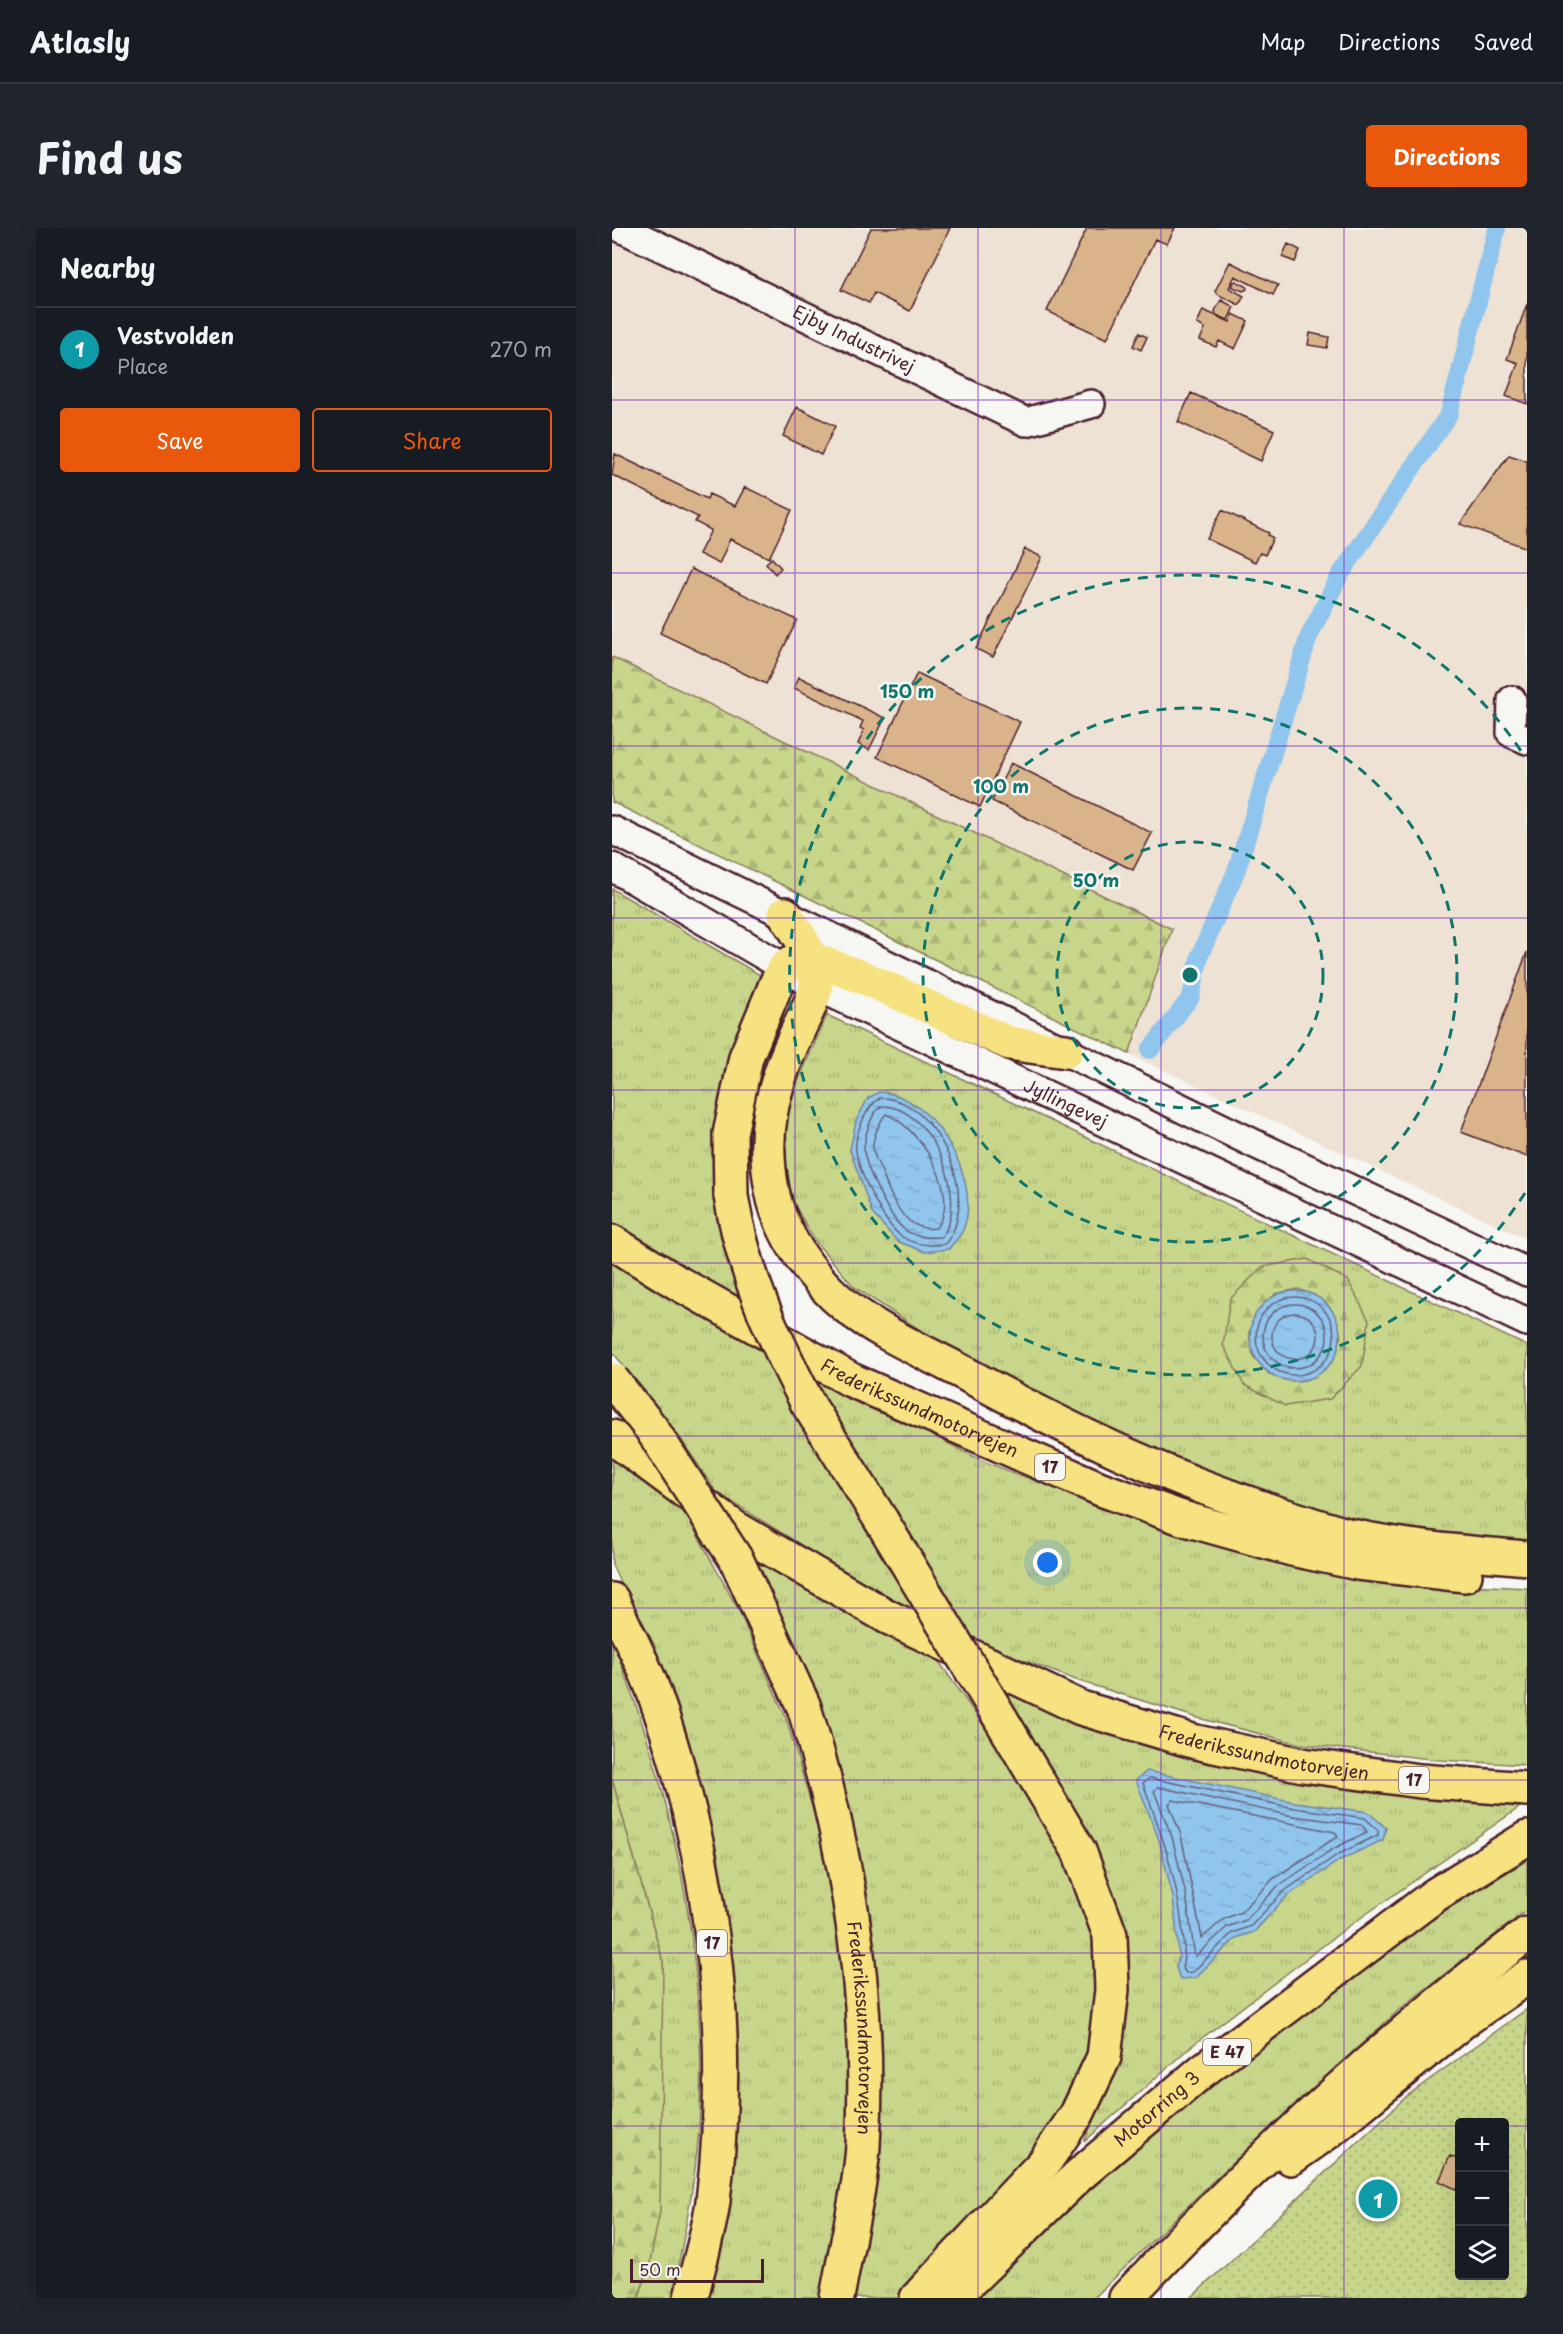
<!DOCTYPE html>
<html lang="en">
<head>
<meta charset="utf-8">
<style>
	body { margin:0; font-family:"Playpen Sans",sans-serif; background:#20242c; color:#f1f3f6 }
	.controls { position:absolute; right:18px; bottom:18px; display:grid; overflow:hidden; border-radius:6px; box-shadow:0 6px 24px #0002 }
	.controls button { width:54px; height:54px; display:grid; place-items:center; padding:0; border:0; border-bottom:2px solid #363941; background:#171b24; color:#f1f3f6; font:30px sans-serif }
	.scale { position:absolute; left:18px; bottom:15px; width:134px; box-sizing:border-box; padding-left:6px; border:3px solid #4a1f2b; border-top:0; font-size:16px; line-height:21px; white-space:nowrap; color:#4a1f2b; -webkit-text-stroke:4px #f6f6f2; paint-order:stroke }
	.you { position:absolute; left:436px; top:1335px; width:21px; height:21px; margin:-15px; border:4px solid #fff; border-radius:50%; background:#1a73e8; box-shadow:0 0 0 9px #1a73e833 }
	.badge { display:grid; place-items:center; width:39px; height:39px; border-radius:50%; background:#ea580c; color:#fff; font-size:20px; font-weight:700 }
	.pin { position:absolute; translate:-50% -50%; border:3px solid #fff; box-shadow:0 2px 6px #0006 }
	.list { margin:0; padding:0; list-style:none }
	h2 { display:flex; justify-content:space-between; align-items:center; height:78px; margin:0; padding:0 24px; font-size:26px }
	h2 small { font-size:20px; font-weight:400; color:#9ea1a6 }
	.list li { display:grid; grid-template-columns:39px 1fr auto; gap:18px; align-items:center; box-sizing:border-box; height:84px; padding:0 24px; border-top:2px solid #363941 }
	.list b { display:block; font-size:22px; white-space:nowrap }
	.list p { margin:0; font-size:20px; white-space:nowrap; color:#9ea1a6 }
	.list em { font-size:20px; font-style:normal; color:#9ea1a6 }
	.actions { display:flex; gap:12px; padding:18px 24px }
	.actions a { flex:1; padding:14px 0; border:2px solid #ea580c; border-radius:6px; text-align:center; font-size:21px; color:#ea580c }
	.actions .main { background:#ea580c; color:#fff }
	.icon { flex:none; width:33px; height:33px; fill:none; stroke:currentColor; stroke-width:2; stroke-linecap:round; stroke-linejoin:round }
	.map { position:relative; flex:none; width:915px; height:2070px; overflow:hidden; border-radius:6px }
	header { display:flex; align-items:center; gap:36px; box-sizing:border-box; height:84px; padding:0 30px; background:#171b24; border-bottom:2px solid #363941 }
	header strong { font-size:28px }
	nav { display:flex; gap:33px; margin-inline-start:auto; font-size:21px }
	.intro { display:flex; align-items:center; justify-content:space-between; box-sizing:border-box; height:144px; padding:0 36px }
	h1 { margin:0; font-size:42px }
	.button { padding:15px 27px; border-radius:6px; background:#ea580c; color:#fff; font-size:21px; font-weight:700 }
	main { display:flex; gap:36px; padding:0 36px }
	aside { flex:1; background:#171b24; border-radius:6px; box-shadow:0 6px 24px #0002 }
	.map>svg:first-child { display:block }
	.built { fill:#ede2d3 }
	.grass { fill:url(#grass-tufts); stroke:#887a5a; stroke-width:1.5 }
	.forest { fill:url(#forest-firs); stroke:#887a5a; stroke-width:1.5; fill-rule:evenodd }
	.park { fill:url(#park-dots); stroke:#887a5a; stroke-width:1.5; fill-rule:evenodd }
	.water { fill:url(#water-ripples); stroke:#74839f; stroke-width:1.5 }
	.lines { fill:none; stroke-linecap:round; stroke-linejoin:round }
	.shore { stroke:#666179; stroke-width:1.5 }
	.canal { stroke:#90c5ed; stroke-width:18 }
	.building { fill:#d9b48b; stroke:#4a1f2b; stroke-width:1.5 }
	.minor-casing { stroke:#4a1f2b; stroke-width:32 }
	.highway-casing { stroke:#4a1f2b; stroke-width:38 }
	.minor { stroke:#f6f6f2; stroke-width:27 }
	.highway { stroke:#f6e281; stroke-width:33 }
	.highway-bridge-casing { stroke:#4a1f2b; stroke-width:38; stroke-linecap:butt }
	.highway-bridge { stroke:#f6e281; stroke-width:33 }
	.grid { fill:none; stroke:#7b2cbf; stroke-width:1.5; stroke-opacity:0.55 }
	.ring { fill:none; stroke:#0f766e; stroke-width:3; stroke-dasharray:10 8 }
	.labels { text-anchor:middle; stroke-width:5; stroke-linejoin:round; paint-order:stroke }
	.shield { fill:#f6f6f2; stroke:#7e6067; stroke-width:1.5 }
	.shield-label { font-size:16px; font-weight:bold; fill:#4a1f2b }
	.street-label { font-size:18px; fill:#4a1f2b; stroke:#f6f6f2 }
	.centre { fill:#0f766e; stroke:#f6f6f2; stroke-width:3 }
	.ring-label { font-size:18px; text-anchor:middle; font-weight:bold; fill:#0f766e; stroke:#f6f6f2; stroke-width:5; stroke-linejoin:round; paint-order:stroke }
</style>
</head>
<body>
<header>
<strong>Atlasly</strong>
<nav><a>Map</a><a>Directions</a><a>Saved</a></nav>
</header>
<div class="intro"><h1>Find us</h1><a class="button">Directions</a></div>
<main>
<aside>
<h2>Nearby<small></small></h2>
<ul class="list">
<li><span class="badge" style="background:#0f9aa8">1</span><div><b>Vestvolden</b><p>Place</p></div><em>270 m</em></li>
</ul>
<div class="actions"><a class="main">Save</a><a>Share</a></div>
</aside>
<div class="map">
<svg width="915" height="2070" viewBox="0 0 915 2070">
	<defs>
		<pattern id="grass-tufts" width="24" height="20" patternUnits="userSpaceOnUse" patternTransform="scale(1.5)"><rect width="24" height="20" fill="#c7d68a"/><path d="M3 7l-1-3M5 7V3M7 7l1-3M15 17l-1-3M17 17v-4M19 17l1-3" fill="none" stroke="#acb777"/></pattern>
		<pattern id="forest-firs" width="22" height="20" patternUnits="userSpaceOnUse" patternTransform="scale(1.5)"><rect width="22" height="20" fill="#c7d68a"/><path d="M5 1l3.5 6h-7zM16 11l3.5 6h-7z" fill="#acb777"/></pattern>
		<pattern id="park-dots" width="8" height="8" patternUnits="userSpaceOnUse" patternTransform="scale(1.5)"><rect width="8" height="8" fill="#c7d68a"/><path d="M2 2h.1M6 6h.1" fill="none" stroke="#acb777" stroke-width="1.8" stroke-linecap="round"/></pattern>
		<pattern id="water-ripples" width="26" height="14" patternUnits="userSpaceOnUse" patternTransform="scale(1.5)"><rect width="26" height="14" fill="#90c5ed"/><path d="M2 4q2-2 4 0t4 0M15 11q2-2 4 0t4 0" fill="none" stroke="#7ea9cb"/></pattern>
	</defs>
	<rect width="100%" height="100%" fill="#f6f6f2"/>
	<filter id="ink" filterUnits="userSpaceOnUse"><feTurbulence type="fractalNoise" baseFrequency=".0167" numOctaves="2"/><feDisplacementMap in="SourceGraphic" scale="12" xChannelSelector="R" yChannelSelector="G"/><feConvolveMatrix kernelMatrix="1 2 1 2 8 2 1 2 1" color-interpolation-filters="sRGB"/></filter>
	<g filter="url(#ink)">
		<path class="built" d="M0 0H915V1011L517 826 559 701 0 429Z"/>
		<path class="grass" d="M0 661 148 747 119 832 103 966 127 1071 0 994Z
			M215 787 915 1118V1316L746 1295 609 1253 474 1195 331 1117 242 1059 203 1013 173 960 170 890Z
			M0 1035 152 1124 308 1385 242 1350 104 1264 69 1211 0 1123Z
			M196 1144 373 1234 539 1296 759 1352 915 1360V1537L828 1532 688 1516 586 1490 467 1453 355 1411Z
			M0 1228 69 1277 127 1383 174 1490 217 1637 236 1744 238 1917 207 2070H92L123 1865V1776L91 1571 46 1438 0 1337Z
			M133 1322 319 1422 374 1501 452 1631 486 1714 488 1786 477 1834 426 1924 287 2070H240L267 1923 270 1806 256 1683 226 1539 198 1455Z
			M0 1412C60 1563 94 1718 88 1881 86 1944 72 2008 60 2070H26L37 2039 51 1734 0 1551Z
			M383 1458 592 1535 758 1564 908 1579 737 1698 577 1820 472 1914 504 1838 513 1776Z
			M915 1632V1682L789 1780 601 1953 482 2070H361L413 2019 611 1846 831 1684Z"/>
		<path class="forest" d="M0 429 560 701 517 826 0 574Z
			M695 1031 736 1052 757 1093 750 1138 718 1171 673 1178 632 1157 611 1117 618 1071 650 1039ZM686 1061C716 1072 723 1079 729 1111L657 1146 641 1128 637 1104 663 1066Z
			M0 1551 51 1734 48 1983 37 2039 26 2070H0Z"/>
		<path class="park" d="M915 1781V2070H579L796 1867ZM848 1894H892V2048H848Z"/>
		<path class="water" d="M267 864C320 864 372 953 351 1002 348 1009 341 1015 337 1021L313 1024 285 1013 260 985 238 922 244 893 256 870Z
			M638 1108a45 45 0 1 1 90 0a45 45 0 1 1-90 0Z
			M535 1543 683 1574 756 1584 774 1600 771 1612 728 1632 674 1669 642 1704 624 1710 583 1750 568 1751 564 1739 567 1728 561 1669 547 1612 524 1552Z"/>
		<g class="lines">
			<path class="shore" d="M268 870C324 868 371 972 333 1016 318 1018 302 1018 289 1008 271 995 247 945 244 923 242 907 254 878 268 870Z
				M270 878C318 876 360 973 329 1009 317 1010 304 1010 293 1002 278 991 251 937 252 919 253 907 259 884 270 878Z
				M274 886C307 898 352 968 324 1000 292 1005 278 968 270 944 267 937 262 929 261 921 260 911 267 894 274 886Z
				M644 1108a39 39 0 1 1 78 0a39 39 0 1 1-78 0Z
				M651 1108a32 32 0 1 1 64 0a32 32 0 1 1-64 0Z
				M660 1108a23 23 0 1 1 46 0a23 23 0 1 1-46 0Z
				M538 1550 682 1580 753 1590 766 1602V1607L725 1627 671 1664 639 1698 620 1705 581 1744 574 1745 570 1739C574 1725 572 1712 570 1698 564 1646 549 1604 531 1555Z
				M546 1559 681 1588 750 1597 755 1604 721 1621 666 1658 634 1692 615 1699 583 1729 574 1667 560 1609 542 1563Z
				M561 1572 723 1604 726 1608 661 1651 629 1684 612 1691 590 1710 569 1607 557 1576Z"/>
			<path class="canal" d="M538 822 579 769 588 727 625 641 697 408 728 347 837 186 885 0"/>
		</g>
		<path class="building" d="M259 0H338L298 83 262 65 257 75 229 62Z
			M475 0H563L555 16 543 11 495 111 435 83Z
			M676 16 688 22 683 34 670 29Z
			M618 34 666 57 661 67 623 48 617 60 632 68 627 77 607 67 603 63Z
			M624 53 634 58 635 61 631 63 621 59V55Z
			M609 72 622 79 616 92 604 87 603 83Z
			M915 76V176L894 168 906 135 895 131Z
			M591 82 618 94 621 86 636 93 623 121 607 113 604 119 588 112 593 100 585 96Z
			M527 105 535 109 529 122 521 118Z
			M698 105 717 109 715 120 696 117Z
			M579 165 662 202 649 233 566 194Z
			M185 179 223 198 209 227 171 208Z
			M3 226 95 271 97 266 123 278 133 259 180 282 157 330 118 311 107 336 87 326 99 302 83 294 86 289 0 247Z
			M897 227 915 233V320L848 296Z
			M610 282 657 305 656 307 661 310 653 327 648 325 643 334 595 311Z
			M413 321 430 329 381 429 364 421Z
			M160 330 169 340 163 346 154 335Z
			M79 341 185 392 154 456 48 405Z
			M305 445 408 494 368 579 265 529Z
			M187 449 273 490 257 522 246 516 252 502 248 500 251 493 182 460Z
			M399 535 540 605 521 642 380 573Z
			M915 724V929L849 904Z
			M838 1928 848 1932V1963L827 1953Z"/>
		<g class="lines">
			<g class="minor-casing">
				<g id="minor">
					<path id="s1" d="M9 0 414 194 479 176"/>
					<path d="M900 472 899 505 915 512"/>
					<path d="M0 602 641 915 915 1044"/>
					<path id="s2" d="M0 639 204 758 915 1094"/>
				</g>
			</g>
			<g class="highway-casing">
				<g id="highway">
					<path d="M173 686C188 708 202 727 204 754 204 770 189 794 183 809 160 861 149 905 160 962 168 1006 201 1052 235 1079 270 1106 313 1124 352 1145 454 1201 557 1251 668 1286 690 1293 712 1301 735 1307 794 1320 855 1325 915 1330"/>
					<path d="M119 968 118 906 134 829 165 754 172 741 179 735 200 731 250 749 397 815 454 823"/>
					<path id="s3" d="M0 1014 66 1055 239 1152 489 1261 570 1290 680 1321 746 1335 853 1347"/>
					<path d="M196 1176 269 1292"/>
					<path id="s4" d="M0 1209 123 1300 276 1389 469 1480 584 1514 691 1537 808 1553 915 1561"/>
					<path d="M0 1372C13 1401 29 1430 40 1459 99 1623 122 1799 101 1973 97 2005 86 2038 79 2070"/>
					<path id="s5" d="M192 1479C236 1622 260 1768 251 1918 248 1965 233 2022 225 2070"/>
					<path d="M679 1930 717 1903 850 1794 915 1749"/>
					<path d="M305 2070 432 1935 465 1886 492 1829 500 1762 498 1707 467 1623 389 1491"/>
					<path id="s6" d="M340 2070 466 1948 590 1843 823 1667 915 1610"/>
					<path d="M514 2070C637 1939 771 1814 915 1706"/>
				</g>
			</g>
			<use href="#minor" class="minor"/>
			<use href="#highway" class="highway"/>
			<g class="highway-bridge-casing">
				<path id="highway-bridge" d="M119 968C133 1049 159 1104 196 1176
					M0 1152 39 1200 125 1333 192 1479
					M269 1292 389 1491"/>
			</g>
			<use href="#highway-bridge" class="highway-bridge"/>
		</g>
	</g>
	<path class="grid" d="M183 0V2070M366 0V2070M549 0V2070M732 0V2070M0 172H915M0 345H915M0 518H915M0 690H915M0 862H915M0 1035H915M0 1208H915M0 1380H915M0 1552H915M0 1725H915M0 1898H848M892 1898H915"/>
	<g class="ring">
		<circle cx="578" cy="747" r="133"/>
		<circle cx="578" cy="747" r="267"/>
		<path d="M913 965A400 400 0 1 1 913 529"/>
	</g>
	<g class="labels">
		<g class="shield">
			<rect x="423" y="1226" width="30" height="26" rx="4.5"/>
			<rect x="787" y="1539" width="30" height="26" rx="4.5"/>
			<rect x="85" y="1702" width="30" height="26" rx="4.5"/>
			<rect x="591" y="1811" width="48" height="26" rx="4.5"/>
		</g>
		<g class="shield-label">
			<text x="438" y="1245">17</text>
			<text x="802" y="1558">17</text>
			<text x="100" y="1721">17</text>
			<text x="615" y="1830">E 47</text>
		</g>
		<g class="street-label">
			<text dy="6" stroke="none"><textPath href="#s1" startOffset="258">Ejby Industrivej</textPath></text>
			<text dy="6" stroke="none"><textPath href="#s2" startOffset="512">Jyllingevej</textPath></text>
			<text dy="6" stroke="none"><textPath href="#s3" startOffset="350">Frederikssundmotorvejen</textPath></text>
			<text dy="6" stroke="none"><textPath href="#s4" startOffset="732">Frederikssundmotorvejen</textPath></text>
			<text dy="6" stroke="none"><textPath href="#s5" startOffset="327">Frederikssundmotorvejen</textPath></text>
			<text dy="6" stroke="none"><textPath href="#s6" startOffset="279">Motorring 3</textPath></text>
		</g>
	</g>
	<circle cx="578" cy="747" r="9" class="centre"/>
	<g class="ring-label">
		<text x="295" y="470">150 m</text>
		<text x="389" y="565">100 m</text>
		<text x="484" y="659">50 m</text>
	</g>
</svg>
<div class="controls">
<button>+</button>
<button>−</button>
<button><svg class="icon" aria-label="layers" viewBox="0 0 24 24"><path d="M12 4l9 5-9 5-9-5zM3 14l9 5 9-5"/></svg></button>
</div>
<div class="scale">50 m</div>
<div class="you"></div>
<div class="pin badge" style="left:766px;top:1971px;background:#0f9aa8">1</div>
</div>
</main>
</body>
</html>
